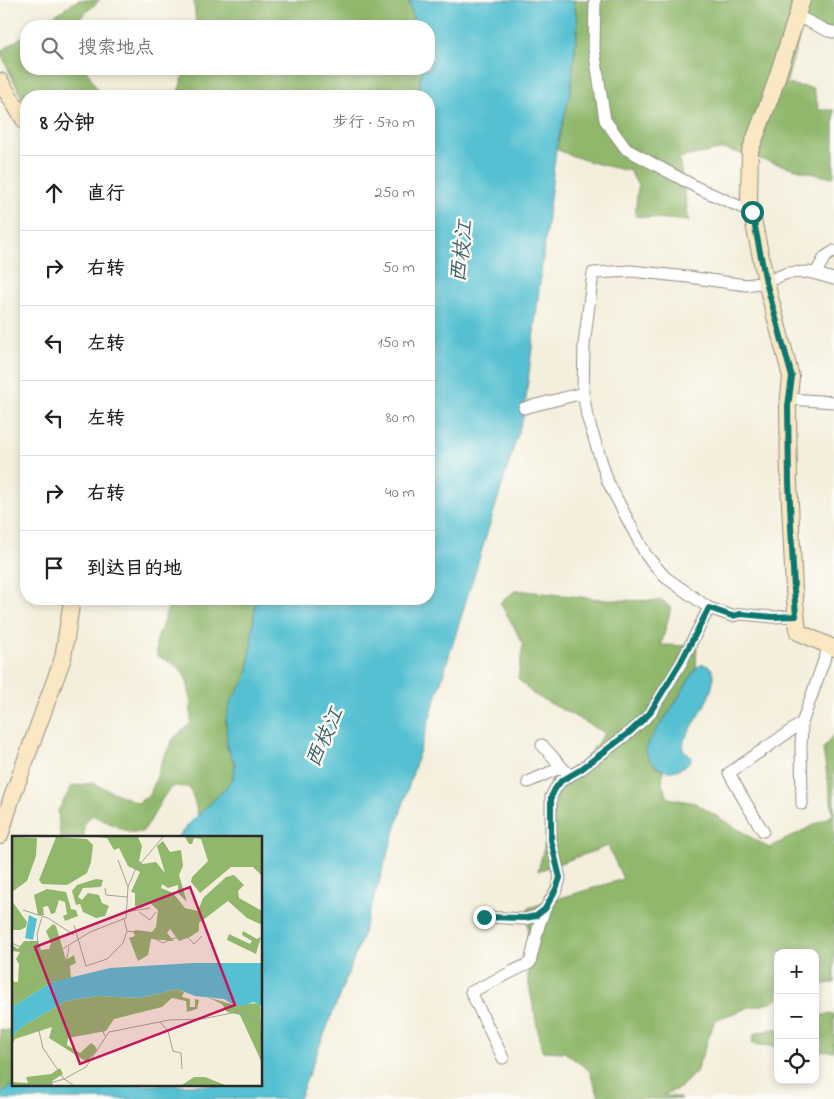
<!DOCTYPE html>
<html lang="zh">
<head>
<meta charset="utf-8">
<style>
	body { margin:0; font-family:"Indie Flower","LXGW WenKai TC",sans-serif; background:#f6f6f6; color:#202124 }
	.controls { position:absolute; right:15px; bottom:15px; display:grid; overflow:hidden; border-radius:10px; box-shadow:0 2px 8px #0003 }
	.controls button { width:45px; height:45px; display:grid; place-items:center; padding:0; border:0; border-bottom:1px solid #e0e0e0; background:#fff; color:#202124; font:25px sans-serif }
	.stop { position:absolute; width:15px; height:15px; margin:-11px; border:4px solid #0f766e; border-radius:50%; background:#fff }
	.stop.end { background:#0f766e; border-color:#fff; box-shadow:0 1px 5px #0008 }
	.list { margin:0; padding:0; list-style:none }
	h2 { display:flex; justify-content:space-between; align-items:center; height:65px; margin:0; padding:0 20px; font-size:21px }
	h2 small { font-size:16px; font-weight:400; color:#757577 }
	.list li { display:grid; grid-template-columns:32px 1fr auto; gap:15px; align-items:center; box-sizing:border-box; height:75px; padding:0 20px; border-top:1px solid #e0e0e0 }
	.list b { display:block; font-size:19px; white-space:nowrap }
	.list em { font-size:16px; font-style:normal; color:#757577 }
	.icon { flex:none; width:28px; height:28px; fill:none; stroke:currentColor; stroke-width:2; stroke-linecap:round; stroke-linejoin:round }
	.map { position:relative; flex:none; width:834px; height:1099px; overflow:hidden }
	.search { position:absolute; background:#fff; box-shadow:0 2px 8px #0003; left:20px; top:20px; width:415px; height:55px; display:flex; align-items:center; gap:12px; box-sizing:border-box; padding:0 18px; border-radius:20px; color:#757577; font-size:19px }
	.panel { position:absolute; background:#fff; box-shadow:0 2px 8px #0003; left:20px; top:90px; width:415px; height:515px; border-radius:20px }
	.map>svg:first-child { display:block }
	.forest { fill:#90b76c; stroke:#5e714c }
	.water { fill:#55c0d1; stroke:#40767e }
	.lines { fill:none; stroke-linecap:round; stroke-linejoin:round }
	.street-casing { stroke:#908d84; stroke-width:13 }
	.secondary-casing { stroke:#908d84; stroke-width:18 }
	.street { stroke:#fff; stroke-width:11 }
	.secondary { stroke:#fae7c3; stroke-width:16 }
	.route { stroke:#0f766e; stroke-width:6 }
	.labels { text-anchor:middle; stroke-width:5; stroke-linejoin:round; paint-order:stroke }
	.water-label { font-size:21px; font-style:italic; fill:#3a5f65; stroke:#fdfcf7 }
	.inset-road { fill:none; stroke:#a4a195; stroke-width:1 }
	.view { fill:#c2185b; fill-opacity:0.15; stroke:#c2185b; stroke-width:2.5 }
	.inset-edge { fill:none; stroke:#2b2b2b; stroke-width:2.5 }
</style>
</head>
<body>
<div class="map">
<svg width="834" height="1099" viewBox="0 0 834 1099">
	<rect width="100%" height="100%" fill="#fdfcf7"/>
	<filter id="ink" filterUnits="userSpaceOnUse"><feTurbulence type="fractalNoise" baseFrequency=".02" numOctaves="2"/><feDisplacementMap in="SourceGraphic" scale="10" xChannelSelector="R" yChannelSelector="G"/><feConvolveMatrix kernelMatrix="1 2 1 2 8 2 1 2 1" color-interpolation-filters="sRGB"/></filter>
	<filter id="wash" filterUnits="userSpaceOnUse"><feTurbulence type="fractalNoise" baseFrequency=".0096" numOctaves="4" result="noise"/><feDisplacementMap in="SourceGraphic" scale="20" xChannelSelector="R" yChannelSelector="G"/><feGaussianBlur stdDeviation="1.12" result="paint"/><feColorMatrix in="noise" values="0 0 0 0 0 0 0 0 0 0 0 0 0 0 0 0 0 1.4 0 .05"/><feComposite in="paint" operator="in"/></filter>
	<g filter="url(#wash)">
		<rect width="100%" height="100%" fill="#f4efdc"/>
		<path class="forest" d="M78 0H100L72 25V26H38Z
			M194 0H409L415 26H196Z
			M573 0H834V30H801L786 84 813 88 819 110H834V177L822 176 724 149 679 158 689 221 635 216 638 186 630 171C604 166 580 160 556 149L570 94 578 22Z
			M26 34V69H86L101 96H26V106L0 52Z
			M185 69H422L418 96H175L180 87Z
			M516 590 608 600 663 601 671 608 661 645 697 646 696 668 670 711 648 743 655 766 663 771 662 784 668 798 695 803 769 848 833 815 823 749 834 734V983L815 985V953H778V999L768 1004 750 1007 715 1020 696 1072 680 1088 663 1095 676 1097 681 1099H600L589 1070 564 1052 542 1051 528 980V908L623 879 608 846 538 871 558 794 605 733 565 711 533 694 518 679 523 645 514 627 500 603Z
			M171 599H256L249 664 246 679 231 701 227 747 235 764 233 778 223 791 198 815 194 799 189 787 174 786 164 796 149 823 142 832H129L92 815 84 824V838H60L58 811 72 786 92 783 138 803 150 794 156 779 161 763 173 739 191 723C191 709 191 681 181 670 174 663 166 660 157 656L156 643Z
			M828 1014 834 1015V1051L815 1052V1017Z
			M14 1028V1083L0 1096V1029L5 1031Z
			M778 1028V1047L752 1044 754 1034Z"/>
		<path class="water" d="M409 0H573L578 22 570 94 556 149 524 414 361 940 299 1099H0L2 1093 14 1083V1085H261V838H177L189 824 223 791 233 778 235 764 227 747 226 719 231 701 246 679 249 664 256 599H429V96H418L422 69H429V26H415Z
			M703 664C705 665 708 666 710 667 724 681 692 726 684 740L683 749 690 756 691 760C679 774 663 775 651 761 648 757 645 752 647 747 649 737 664 721 670 711 679 697 687 683 696 668Z"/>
	</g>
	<g filter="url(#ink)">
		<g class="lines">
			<g class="street-casing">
				<path id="street" d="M595 0 594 49 605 120 626 149 698 188 752 212
					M797 16 828 31 834 32
					M815 274 825 257 834 251
					M789 399 834 402
					M524 408 583 393
					M796 616 773 617 741 614 732 616 709 608 665 577 646 555 608 482 587 416 583 393 584 345 593 273 631 271 688 277 746 285 766 282 787 273 809 272 834 279
					M542 745 570 776
					M528 782 562 767
					M802 804 801 746 802 723 829 646
					M763 831 747 805 729 773 802 723
					M484 917 525 919 536 916 545 909
					M503 1058 471 992 530 963 539 925 545 909 557 889 560 878 551 840V797L555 789 561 781 580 770 630 732 649 715 681 663 709 608"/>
			</g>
			<g class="secondary-casing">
				<path id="secondary" d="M802 0 772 93 750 151 749 200 766 282 791 377 788 407 789 482 794 590 798 632 834 648
					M0 81 26 123
					M0 836 11 800 63 658 72 599"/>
			</g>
			<use href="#street" class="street"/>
			<use href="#secondary" class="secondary"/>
		</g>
	</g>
	<g class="lines" filter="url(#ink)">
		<path class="route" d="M484 917 525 918 536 916 545 909 556 889 560 878 551 840V797L555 789 561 781 580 770 630 732 649 714 681 662 709 608 732 616 741 614 773 617 796 616 794 590 789 482 788 406 792 377 766 282 752 212"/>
	</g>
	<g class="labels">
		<g class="water-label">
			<text transform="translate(461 251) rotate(-83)" y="7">西枝江</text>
			<text transform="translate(324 737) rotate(-66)" y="7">西枝江</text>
		</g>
	</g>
	<g transform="translate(12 836)">
		<rect width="250" height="250" fill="#f4efdc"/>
		<path d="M0 1 25 2 24 20 15 45 0 56ZM44 1 75 3 81 9 79 26 75 37 55 49 30 48 27 44ZM85 1H126L130 10 127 25 131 28 144 26 153 37 145 10 151 5 158 16 169 14 171 30 167 39 175 66 166 57V49L156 52 150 48 149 52 161 57 173 72 186 75 191 62 214 41 222 39 232 49 226 55 227 62 250 75V89L235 82 216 65 187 87V95L178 101 167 105 158 93 155 97 162 105 139 103 136 119 126 125 117 102 123 100 121 95 125 94 140 96 144 91 146 74 138 67 129 72 123 70V57L119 56 128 36 116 30 107 12 102 14 95 2ZM173 1H250V40L241 31H219L188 57 179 46 180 41 196 25 189 3 182 2 180 8H177ZM84 43 91 44 89 51 71 52 66 61 70 64 76 57 87 59 90 67 97 70 93 80 84 82 71 76 68 68 64 69 60 55 65 49ZM35 53 54 56 59 73 64 74 66 80 53 85 51 80 55 78 53 66 47 64 43 77 39 78 36 70 31 71 32 79H26L22 59ZM0 65 15 86 14 91 8 94H0ZM41 88 44 90 54 124 62 119 64 127 58 130 59 142 40 146 0 171V141L2 146H6L7 128 4 123 8 116 0 115V109L6 113 12 105H26L29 114 37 113 39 107 34 95ZM231 95 245 103 249 101 244 118 215 104 217 98 238 108 240 105 230 99ZM165 153 172 156 170 161 178 163V171H183V163L187 164 185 173 175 176 174 165 160 162 150 171 102 183 94 195 56 202 55 209 68 217 79 207 83 210 85 214 75 226 37 202 40 191 3 203 0 209V201L8 192 54 165 86 160 129 162ZM195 161 222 169 248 167 250 227 228 179 215 176 210 168ZM48 232 51 238 40 245 41 249H0V246L16 247 14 241 39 238ZM182 241H193L213 249H170Z" fill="#90b76c"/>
		<path d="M17 79 25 83 21 104 13 102ZM181 127H250V170L242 166 230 170 222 169 212 163 183 160 165 153 129 162 86 160 54 165 8 192 0 201V171L40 146 98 132Z" fill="#55c0d1"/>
		<path class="inset-road" d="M106 24 116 51M93 52 94 59 115 61M11 74 36 82 62 99M114 76 138 72M127 76 138 84 144 76M62 89 74 130 95 123 111 107 115 95 112 83M115 95 134 98 151 107 162 102 175 101 182 108 190 100M0 107 15 115 49 114 78 96 114 82 116 51 123 34 151 1M27 115 25 98 30 81M0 158 13 156 21 148 52 137 57 111M83 177 93 200M148 186 156 195 161 215 169 217 170 233M25 187 31 212 52 243 61 249M31 249 52 243 74 231 97 196 157 184 190 183 225 176 250 186"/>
		<path class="view" d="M178 51 223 169 68 228 23 111Z"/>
		<rect width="250" height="250" class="inset-edge"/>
	</g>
</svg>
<div class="controls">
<button>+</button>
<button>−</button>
<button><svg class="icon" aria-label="locate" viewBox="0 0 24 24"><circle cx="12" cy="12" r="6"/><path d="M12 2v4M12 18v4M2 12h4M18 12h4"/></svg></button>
</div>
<div class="stop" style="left:752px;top:212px"></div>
<div class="stop end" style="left:484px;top:917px"></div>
<div class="search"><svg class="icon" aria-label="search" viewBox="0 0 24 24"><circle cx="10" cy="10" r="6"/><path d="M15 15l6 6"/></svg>搜索地点</div>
<section class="panel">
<h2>8 分钟<small>步行 · 570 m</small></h2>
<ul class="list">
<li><svg class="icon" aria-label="ahead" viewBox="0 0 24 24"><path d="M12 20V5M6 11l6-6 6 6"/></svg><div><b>直行</b></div><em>250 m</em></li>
<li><svg class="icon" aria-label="right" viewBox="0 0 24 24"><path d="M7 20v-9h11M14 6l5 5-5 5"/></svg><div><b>右转</b></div><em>50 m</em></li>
<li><svg class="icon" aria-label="left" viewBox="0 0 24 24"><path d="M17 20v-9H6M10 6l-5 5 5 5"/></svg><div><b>左转</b></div><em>150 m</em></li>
<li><svg class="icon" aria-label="left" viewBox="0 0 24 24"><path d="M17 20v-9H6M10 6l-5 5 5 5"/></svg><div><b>左转</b></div><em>80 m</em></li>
<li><svg class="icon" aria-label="right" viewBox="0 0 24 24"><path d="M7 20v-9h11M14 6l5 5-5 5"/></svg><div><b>右转</b></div><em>40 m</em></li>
<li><svg class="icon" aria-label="arrive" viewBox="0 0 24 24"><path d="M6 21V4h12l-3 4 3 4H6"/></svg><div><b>到达目的地</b></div></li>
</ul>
</section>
</div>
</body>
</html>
